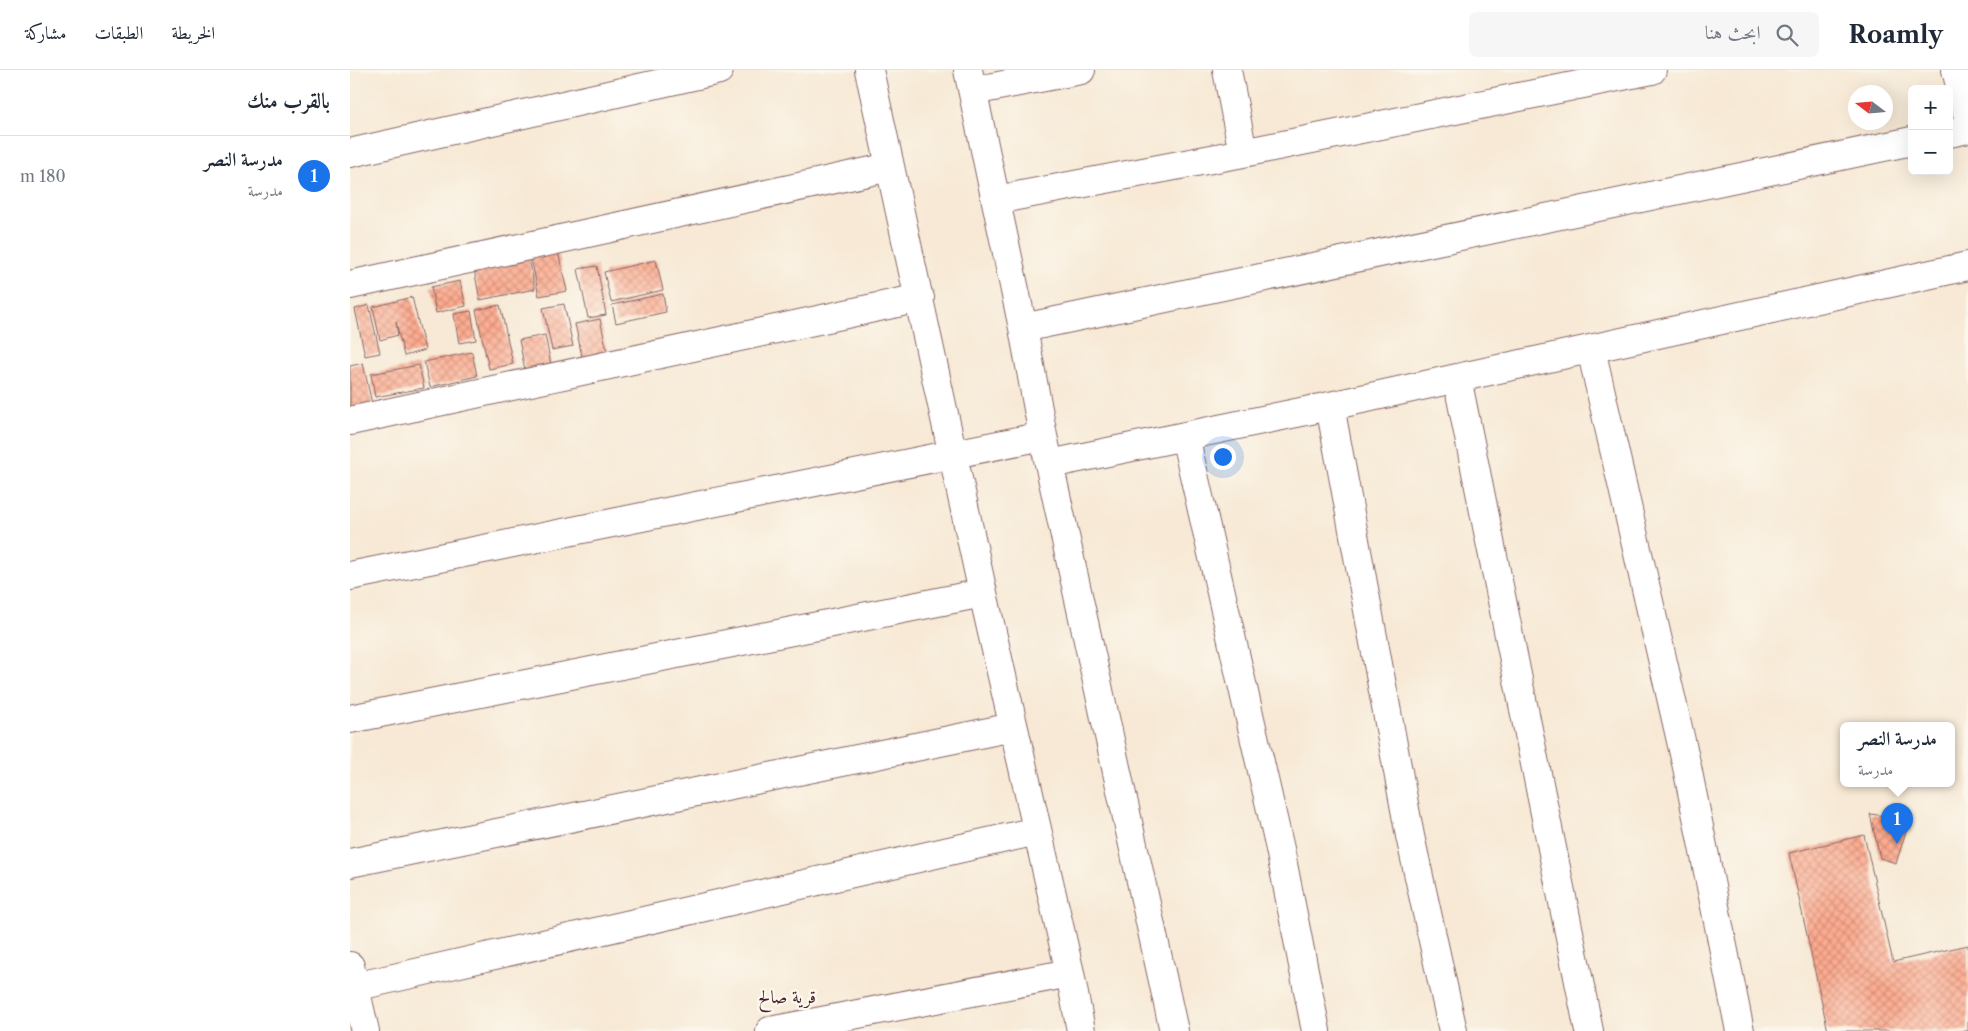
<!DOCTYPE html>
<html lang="ar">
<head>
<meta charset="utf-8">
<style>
	body { margin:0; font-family:"Libre Caslon Text",Amiri,serif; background:#f6f6f7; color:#1f2937; direction:rtl }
	.controls { position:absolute; right:15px; top:15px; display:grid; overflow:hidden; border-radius:8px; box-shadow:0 5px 20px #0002 }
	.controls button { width:45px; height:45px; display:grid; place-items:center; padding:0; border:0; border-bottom:1px solid #e0e1e3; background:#fff; color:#1f2937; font:25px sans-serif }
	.compass { position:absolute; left:1498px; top:15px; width:45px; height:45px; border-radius:50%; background:#fff; box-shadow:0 5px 20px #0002; rotate:286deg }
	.you { position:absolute; left:872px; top:386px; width:18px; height:18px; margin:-12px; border:4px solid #fff; border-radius:50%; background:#1a73e8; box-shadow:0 0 0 8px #1a73e833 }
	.badge { display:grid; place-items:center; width:32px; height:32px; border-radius:50%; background:#1a73e8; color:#fff; font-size:16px; font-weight:700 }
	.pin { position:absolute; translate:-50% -41px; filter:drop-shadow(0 1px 2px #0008) }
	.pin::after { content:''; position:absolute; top:26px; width:18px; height:15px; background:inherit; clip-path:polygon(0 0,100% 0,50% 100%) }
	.popup { position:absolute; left:1490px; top:652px; width:115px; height:65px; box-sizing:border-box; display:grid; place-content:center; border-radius:8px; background:#fff; filter:drop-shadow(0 1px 4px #0005); font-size:16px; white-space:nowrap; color:#747a83 }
	.popup b { font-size:19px; color:#1f2937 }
	.popup::after { content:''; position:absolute; left:50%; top:100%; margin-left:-10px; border:10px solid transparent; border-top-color:#fff }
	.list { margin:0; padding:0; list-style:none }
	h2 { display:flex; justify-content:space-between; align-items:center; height:65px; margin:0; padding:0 20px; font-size:21px }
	h2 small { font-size:16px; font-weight:400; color:#747a83 }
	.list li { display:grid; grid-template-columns:32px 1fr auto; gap:15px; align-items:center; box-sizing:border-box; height:80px; padding:0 20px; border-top:1px solid #e0e1e3 }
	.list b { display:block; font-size:19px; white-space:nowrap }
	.list p { margin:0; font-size:16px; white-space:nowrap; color:#747a83 }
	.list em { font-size:16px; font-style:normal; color:#747a83 }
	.icon { flex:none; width:28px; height:28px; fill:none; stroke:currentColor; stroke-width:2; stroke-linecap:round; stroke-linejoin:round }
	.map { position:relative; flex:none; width:1618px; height:961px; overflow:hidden; direction:ltr }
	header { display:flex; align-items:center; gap:30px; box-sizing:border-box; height:70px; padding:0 25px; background:#fff; border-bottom:1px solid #e0e1e3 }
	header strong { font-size:24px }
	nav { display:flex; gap:28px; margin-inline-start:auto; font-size:18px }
	.search { width:350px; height:45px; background:#f6f6f7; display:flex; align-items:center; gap:12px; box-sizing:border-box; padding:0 18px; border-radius:8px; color:#747a83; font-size:19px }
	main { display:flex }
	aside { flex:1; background:#fff }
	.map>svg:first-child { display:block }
	.building { fill:url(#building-cross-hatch) }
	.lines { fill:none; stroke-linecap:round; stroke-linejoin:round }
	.minor-casing { stroke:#876666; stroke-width:30 }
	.minor { stroke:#fff; stroke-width:28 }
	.labels { text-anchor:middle; stroke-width:5; stroke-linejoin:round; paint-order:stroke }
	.quarter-label { font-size:18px; fill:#4a1f2b; stroke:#fbf7ec }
</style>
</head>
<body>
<header>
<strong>Roamly</strong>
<div class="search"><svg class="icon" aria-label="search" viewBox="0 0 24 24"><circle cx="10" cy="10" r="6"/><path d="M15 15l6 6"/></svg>ابحث هنا</div>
<nav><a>الخريطة</a><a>الطبقات</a><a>مشاركة</a></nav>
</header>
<main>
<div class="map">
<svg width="1618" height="961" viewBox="0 0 1618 961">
	<defs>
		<pattern id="building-cross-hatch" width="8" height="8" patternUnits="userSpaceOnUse" patternTransform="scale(1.25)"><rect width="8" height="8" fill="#fdac90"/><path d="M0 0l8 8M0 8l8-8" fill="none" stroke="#cf8b76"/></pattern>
	</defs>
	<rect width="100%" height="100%" fill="#fbf7ec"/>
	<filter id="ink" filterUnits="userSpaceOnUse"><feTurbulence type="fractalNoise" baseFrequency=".02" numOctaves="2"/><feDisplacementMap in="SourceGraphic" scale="10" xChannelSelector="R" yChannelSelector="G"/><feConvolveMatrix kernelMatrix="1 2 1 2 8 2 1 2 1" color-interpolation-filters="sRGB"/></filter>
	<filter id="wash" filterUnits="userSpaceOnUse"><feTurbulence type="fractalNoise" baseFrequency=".0096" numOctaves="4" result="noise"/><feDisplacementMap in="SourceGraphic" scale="20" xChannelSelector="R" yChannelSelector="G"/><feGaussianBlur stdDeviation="1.12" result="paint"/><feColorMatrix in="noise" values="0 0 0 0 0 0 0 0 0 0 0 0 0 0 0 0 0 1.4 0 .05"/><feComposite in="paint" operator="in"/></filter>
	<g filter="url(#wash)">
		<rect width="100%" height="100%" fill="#f7e9d5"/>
		<g id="blocks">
			<path class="building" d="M177 178 185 219 130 230 122 189Z
				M208 182 217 221 189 226 181 188Z
				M306 190 313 220 261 232 254 202Z
				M247 196 256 245 238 248 228 199Z
				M110 211 116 236 86 243 81 217Z
				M313 224 316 242 266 253 262 235Z
				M62 227 75 280 54 286 46 252 48 265 30 270 23 237Z
				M214 234 223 276 202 280 193 238Z
				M19 235 30 283 15 286 5 239Z
				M150 235 163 294 139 299 126 240Z
				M121 241 126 270 109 273 104 244Z
				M250 249 259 290 234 295 225 254Z
				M195 265 205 314 179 320 169 270Z
				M122 282 127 306 80 317 74 292Z
				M13 293 24 343 0 348V296Z
				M69 295 74 318 25 327 21 304Z
				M1520 744 1560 749 1546 793 1530 788Z
				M1514 765 1543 892 1618 875V961H1478L1439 783Z"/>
		</g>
	</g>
	<g filter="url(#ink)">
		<use href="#blocks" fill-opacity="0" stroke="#876666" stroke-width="1"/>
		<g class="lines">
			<g class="minor-casing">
				<path id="minor" d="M519 0 633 523 720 903 731 961
					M618 0 673 258 693 366 824 961
					M877 0 893 83
					M1606 0 1618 47
					M623 21 731 0
					M1599 63 1618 59
					M0 83 369 0
					M646 130 893 83 1302 0
					M0 215 540 97
					M673 258 1562 71
					M1241 279 1337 697 1390 961
					M1107 308 1239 961
					M980 336 1060 766 1103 961
					M0 351 570 228
					M835 366 930 779 966 961
					M700 394 980 336 1618 196
					M0 506 693 366
					M0 649 633 523
					M0 793 663 657
					M0 896 15 961
					M0 918 687 761
					M420 961 720 903"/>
			</g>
			<use href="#minor" class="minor"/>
		</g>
	</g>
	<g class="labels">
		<g class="quarter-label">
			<text x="437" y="933">قرية صالح</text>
		</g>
	</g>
</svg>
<div class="controls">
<button>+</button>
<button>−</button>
</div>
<svg class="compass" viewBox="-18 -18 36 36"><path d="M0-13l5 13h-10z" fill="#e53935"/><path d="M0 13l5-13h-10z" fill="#747a83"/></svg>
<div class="you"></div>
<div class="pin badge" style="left:1547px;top:774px">1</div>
<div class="popup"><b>مدرسة النصر</b>مدرسة</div>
</div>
<aside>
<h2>بالقرب منك<small></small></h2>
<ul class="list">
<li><span class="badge">1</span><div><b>مدرسة النصر</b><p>مدرسة</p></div><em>180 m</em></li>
</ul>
</aside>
</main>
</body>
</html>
